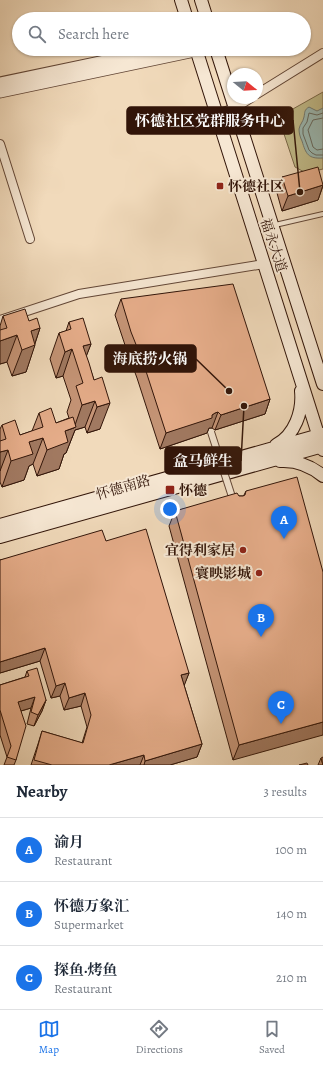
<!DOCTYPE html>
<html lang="en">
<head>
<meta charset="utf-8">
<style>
	body { margin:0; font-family:Alegreya,"Noto Serif SC",serif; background:#f6f6f7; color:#1f2937 }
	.compass { position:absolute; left:227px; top:68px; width:36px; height:36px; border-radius:50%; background:#fff; box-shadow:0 1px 3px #0004; rotate:108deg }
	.you { position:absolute; left:170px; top:509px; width:14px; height:14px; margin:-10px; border:3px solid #fff; border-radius:50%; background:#1a73e8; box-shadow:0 0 0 6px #1a73e833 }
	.badge { display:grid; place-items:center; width:26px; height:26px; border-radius:50%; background:#1a73e8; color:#fff; font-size:13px; font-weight:700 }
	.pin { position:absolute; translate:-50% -33px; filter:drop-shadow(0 1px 2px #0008) }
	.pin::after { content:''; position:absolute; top:21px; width:14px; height:12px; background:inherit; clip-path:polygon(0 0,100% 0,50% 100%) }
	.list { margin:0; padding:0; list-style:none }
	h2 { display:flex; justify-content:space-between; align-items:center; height:52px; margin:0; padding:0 16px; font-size:17px }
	h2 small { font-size:13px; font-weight:400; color:#747a83 }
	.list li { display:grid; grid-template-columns:26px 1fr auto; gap:12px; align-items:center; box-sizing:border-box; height:64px; padding:0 16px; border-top:1px solid #e0e1e3 }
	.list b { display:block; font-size:15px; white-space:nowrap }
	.list p { margin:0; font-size:13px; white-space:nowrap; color:#747a83 }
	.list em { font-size:13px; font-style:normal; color:#747a83 }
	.icon { flex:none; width:22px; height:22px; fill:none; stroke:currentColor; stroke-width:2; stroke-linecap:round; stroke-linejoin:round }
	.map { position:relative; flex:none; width:323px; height:765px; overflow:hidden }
	.search { position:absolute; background:#fff; box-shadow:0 1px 3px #0004; left:12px; right:12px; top:12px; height:44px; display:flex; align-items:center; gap:10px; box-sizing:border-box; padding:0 14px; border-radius:22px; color:#747a83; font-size:15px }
	.sheet { height:244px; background:#fff }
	nav { display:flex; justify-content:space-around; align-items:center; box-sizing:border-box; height:56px; border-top:1px solid #e0e1e3; background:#fff; font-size:11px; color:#747a83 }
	nav a { display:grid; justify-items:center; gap:2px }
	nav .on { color:#1a73e8 }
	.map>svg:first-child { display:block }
	.green { fill:#c2bd8b; stroke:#7a694a }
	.water { fill:#9bbab4; stroke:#717870 }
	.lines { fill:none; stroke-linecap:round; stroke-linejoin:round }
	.shore { stroke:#66685e; stroke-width:1 }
	.service-casing { stroke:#624636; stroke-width:6 }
	.minor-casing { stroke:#624636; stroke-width:10 }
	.tertiary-casing { stroke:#624636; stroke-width:13 }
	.secondary-casing { stroke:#321509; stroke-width:14 }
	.service { stroke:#f6e7d3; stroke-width:4 }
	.minor { stroke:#f6e7d3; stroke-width:8 }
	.tertiary { stroke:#f6e7d3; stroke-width:11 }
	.secondary { stroke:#f6e7d3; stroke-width:12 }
	.pedestrian-bridge-casing { stroke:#624636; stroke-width:8; stroke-linecap:butt }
	.pedestrian-bridge { stroke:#f6e7d3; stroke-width:6 }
	.wall { fill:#c69577; stroke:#321509 }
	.shaded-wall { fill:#a17961; stroke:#321509 }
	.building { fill:#e6ad8a; stroke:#321509 }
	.poi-dot { fill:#8f2418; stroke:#f6e7d3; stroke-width:1.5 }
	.labels { text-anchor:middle; stroke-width:4; stroke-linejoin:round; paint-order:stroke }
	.poi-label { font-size:14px; font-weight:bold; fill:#321509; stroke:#f6e7d3; text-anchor:start }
	.street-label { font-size:14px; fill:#321509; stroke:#f6e7d3 }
	.leader { fill:none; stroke:#321509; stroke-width:1.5 }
	.callout-dot { fill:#321509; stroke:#f6e7d3; stroke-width:1.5 }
	.callout { fill:#321509; stroke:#321509; stroke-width:1.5 }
	.callout-label { font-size:15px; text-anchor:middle; font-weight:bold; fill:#fff }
</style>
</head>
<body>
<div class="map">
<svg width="323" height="765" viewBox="0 0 323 765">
	<rect width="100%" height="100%" fill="#f1dabb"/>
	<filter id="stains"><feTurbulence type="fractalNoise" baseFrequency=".005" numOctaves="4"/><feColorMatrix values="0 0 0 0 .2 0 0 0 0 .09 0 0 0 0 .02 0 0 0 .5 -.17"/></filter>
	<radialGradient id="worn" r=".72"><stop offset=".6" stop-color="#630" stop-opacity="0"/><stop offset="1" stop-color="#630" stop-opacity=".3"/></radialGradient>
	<path class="green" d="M323 92V169L306 173 295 167 280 122 284 114Z"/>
	<path class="water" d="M309 107 317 111 323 108V158C308 159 306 154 302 141 300 137 299 133 299 129 300 124 303 122 304 117 305 112 304 110 309 107Z"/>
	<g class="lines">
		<path class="shore" d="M323 113 317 115 309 113 307 122 303 128V134L309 150 312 153 316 155H323
			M323 118 313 120 308 130 313 147 317 150 323 149"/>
		<g class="service-casing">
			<path id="service" d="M275 225 323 214"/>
		</g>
		<g class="minor-casing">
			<path id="minor" d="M257 94 323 53
				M217 114 235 108 251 98
				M0 144 30 239
				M0 320 79 294 264 264"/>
		</g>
		<g class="tertiary-casing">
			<path id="tertiary" d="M0 83 162 49
				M0 92 204 49"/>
		</g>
		<g class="secondary-casing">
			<path id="secondary" d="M181 0 187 19
				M201 0 207 19
				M196 49 323 450
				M216 49 323 384
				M276 445C295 435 303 411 301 391
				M280 461C296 460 311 466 323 476
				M0 525 323 434
				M0 537 323 446"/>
		</g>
		<use href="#service" class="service"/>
		<use href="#minor" class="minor"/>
		<use href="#tertiary" class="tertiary"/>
		<use href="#secondary" class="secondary"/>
		<g class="pedestrian-bridge-casing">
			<path id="pedestrian-bridge" d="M211 432 234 503"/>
		</g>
		<use href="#pedestrian-bridge" class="pedestrian-bridge"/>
	</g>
	<path class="wall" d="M282 177 323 184V186L318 200 282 211 277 193Z
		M121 299 270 399 265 414 215 430 212 428H209L207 433 160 449 137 378 126 348 115 315Z
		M3 316 29 321 40 328 26 372 12 376 7 362 0 364V326Z
		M69 322 91 344 86 356 94 380 100 429 87 433 85 427 75 430 66 453 64 454 59 469 37 476 33 464 29 466 24 480 2 487 0 482V429L2 425 20 435 32 431 39 413 56 423 69 418 67 412 71 400 63 376 56 378 50 359 59 333 66 331Z
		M246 491 323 572 233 760 169 526 175 511 239 496H243L244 495Z
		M106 541 189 673 184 685 202 744 197 757 170 765H31L38 744 42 731 82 743 87 727 81 706 64 710 60 696 51 698 40 661 0 673V560Z
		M27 671 46 700 42 711 34 726 27 724 31 708 21 711 16 760 14 765H4L7 757 0 735V685L25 677Z
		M321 758 323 765H318Z"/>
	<path class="shaded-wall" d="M323 185 318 200 282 211 288 196Z
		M40 328 34 346 35 345 26 372 12 376 22 350 31 331Z
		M17 335 7 362 0 364V341Z
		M91 344 81 370 83 346Z
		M72 349 63 376 56 378 65 352Z
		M270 399 265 414 215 430 221 415Z
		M95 401 85 427 75 430 66 453 64 454 59 469 37 476 47 450 65 431 74 428 82 405Z
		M110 403 100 429 87 433 97 407Z
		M218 412 212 428H209L207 433 160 449 166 433 212 415 215 413Z
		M43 438 33 464 29 466 24 480 2 487 11 461 29 442Z
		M8 450 0 471V452Z
		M45 648 40 661 0 673V662Z
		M189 673 184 686 181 675Z
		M65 683 60 696 51 698 56 686Z
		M85 693 81 706 64 710 69 698Z
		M35 697 31 708 14 713 18 702Z
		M46 700 42 711 34 726 38 715Z
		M323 722V735L233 760 239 745Z
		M202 744 197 757 170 765H144L145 761Z
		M144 755 140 765H109Z"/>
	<path class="building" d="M318 167 323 185 288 196 282 177Z
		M233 284 270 399 221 415 218 412 215 413 212 415V418L166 433 143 362 131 332 121 299Z
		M25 309 29 321 37 318 40 328 31 331 35 345 22 350 17 335 0 341V330L7 328 3 316Z
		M83 318 91 344 83 346 89 363 94 380 102 377 110 403 97 407 95 401 82 405 76 386 83 383 72 349 65 352 59 333 71 329 69 322Z
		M51 408 56 423 73 417 76 427 65 431 68 442 47 450 43 438 29 442 33 454 11 461 8 450 0 452V441L6 439 2 425 15 420 20 435 43 427 39 413Z
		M297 477 323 572V722L239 745 175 511 237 493 239 496H243L245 495 246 491Z
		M146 529 189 673 181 675 202 744 145 761 144 755 109 765H52L34 760 42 731 83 743 91 715 85 693 69 698 65 683 56 686 45 648 0 662V560L102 530 106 541Z
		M37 668 46 700 38 715 31 712 35 697 18 702 26 726 16 760 7 757 11 746 0 710V685L29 676 27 671Z
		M323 757V765L321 758Z
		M307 763 308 765H299Z"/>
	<g class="poi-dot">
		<rect x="216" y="182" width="8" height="8" rx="2"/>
		<rect x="165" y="485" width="10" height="10" rx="2"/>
		<circle cx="243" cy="550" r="4"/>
		<circle cx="259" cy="573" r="4"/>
	</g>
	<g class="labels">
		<g class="poi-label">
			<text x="228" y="191">怀德社区</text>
			<text x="179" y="495">怀德</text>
			<text x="235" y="555" text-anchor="end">宜得利家居</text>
			<text x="251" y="578" text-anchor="end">寰映影城</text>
		</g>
		<g class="street-label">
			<text transform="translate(274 245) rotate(72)" y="5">福永大道</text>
			<text transform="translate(123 487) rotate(-16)" y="5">怀德南路</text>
		</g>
	</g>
	<path class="leader" d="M300 192L293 120M229 391L196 359M244 406L241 461"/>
	<g class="callout-dot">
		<circle cx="300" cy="192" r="4"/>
		<circle cx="229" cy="391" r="4"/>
		<circle cx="244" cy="406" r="4"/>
	</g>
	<g class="callout">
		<rect x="127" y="107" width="166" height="27" rx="4"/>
		<rect x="105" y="345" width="91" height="27" rx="4"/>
		<rect x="165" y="447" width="76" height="27" rx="4"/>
	</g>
	<g class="callout-label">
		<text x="210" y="126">怀德社区党群服务中心</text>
		<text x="150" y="364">海底捞火锅</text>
		<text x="203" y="466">盒马鲜生</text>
	</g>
	<rect width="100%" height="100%" filter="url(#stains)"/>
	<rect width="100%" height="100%" fill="url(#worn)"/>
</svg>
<svg class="compass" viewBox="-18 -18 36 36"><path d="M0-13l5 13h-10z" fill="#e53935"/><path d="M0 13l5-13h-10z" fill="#747a83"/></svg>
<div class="you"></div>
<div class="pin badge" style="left:284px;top:539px">A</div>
<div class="pin badge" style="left:261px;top:637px">B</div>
<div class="pin badge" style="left:281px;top:724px">C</div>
<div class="search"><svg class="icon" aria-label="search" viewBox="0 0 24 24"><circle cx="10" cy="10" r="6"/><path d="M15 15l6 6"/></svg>Search here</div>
</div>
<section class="sheet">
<h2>Nearby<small>3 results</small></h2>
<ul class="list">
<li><span class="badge">A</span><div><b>渝月</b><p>Restaurant</p></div><em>100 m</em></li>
<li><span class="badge">B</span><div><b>怀德万象汇</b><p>Supermarket</p></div><em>140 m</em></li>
<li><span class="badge">C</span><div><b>探鱼·烤鱼</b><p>Restaurant</p></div><em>210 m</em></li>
</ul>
</section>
<nav>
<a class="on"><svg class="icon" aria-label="map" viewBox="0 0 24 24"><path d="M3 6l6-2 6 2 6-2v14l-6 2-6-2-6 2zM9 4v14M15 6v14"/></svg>Map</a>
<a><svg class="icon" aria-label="directions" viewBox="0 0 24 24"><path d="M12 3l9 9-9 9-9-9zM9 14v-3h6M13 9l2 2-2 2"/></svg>Directions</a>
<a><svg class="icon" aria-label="saved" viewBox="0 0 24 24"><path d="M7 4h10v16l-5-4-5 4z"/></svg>Saved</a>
</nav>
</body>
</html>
